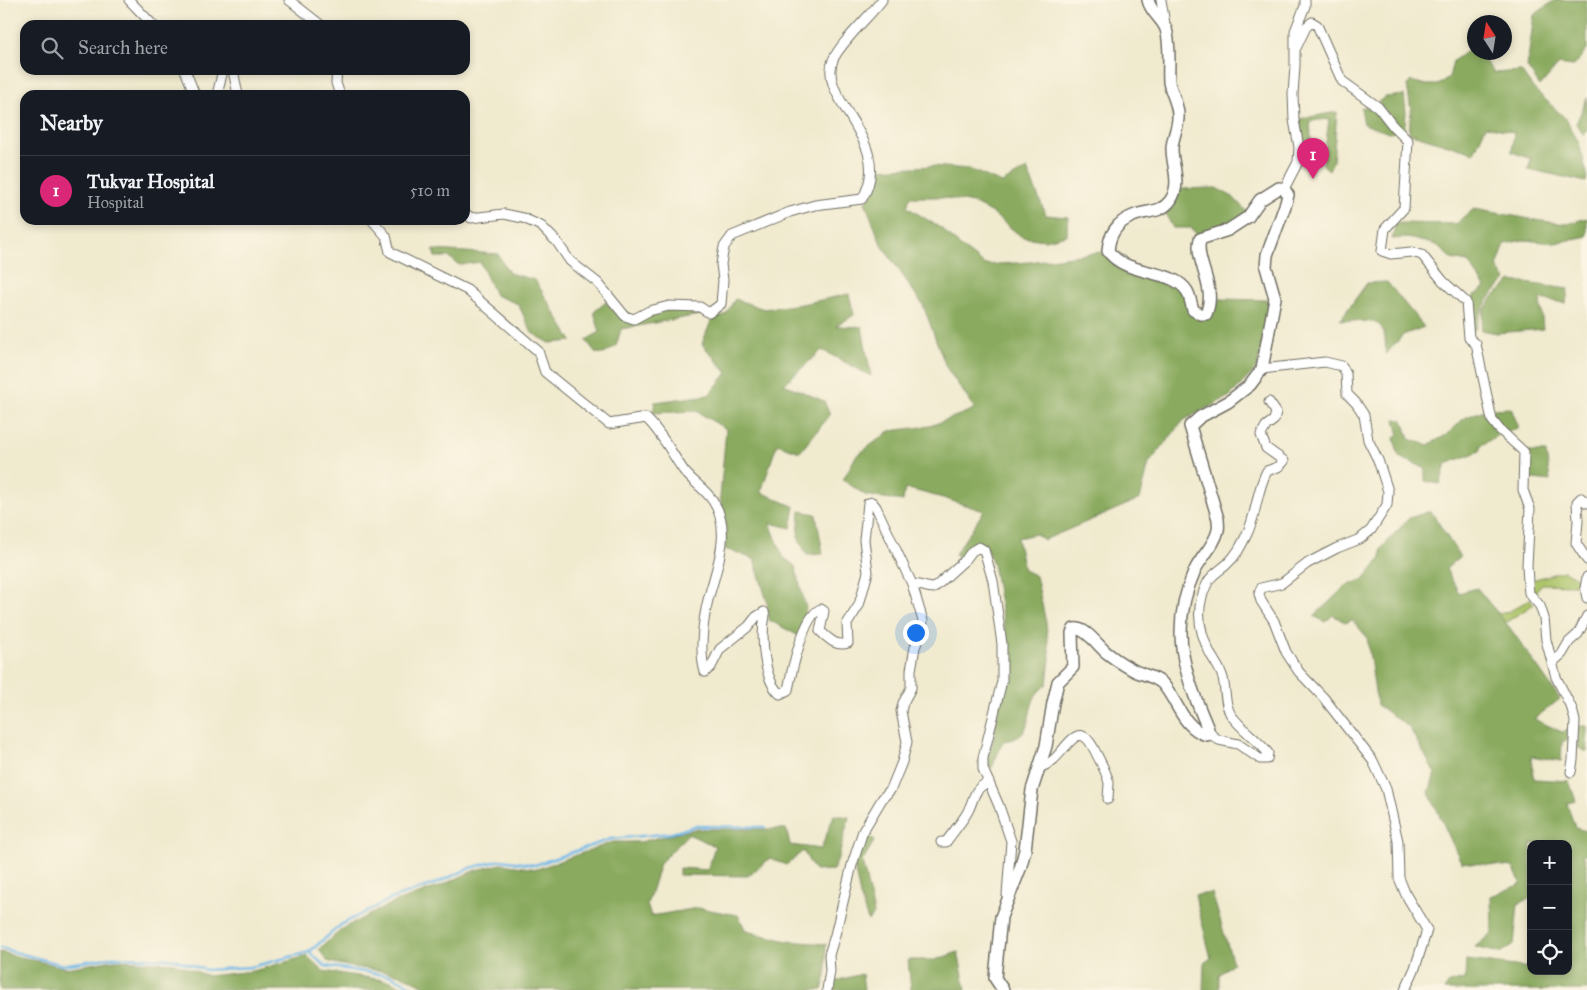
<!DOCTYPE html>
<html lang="en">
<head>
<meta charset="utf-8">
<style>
	body { margin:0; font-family:"IM FELL Great Primer",serif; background:#242831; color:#f1f3f6 }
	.controls { position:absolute; right:15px; bottom:15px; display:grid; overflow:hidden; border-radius:10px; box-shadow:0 2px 8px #0003 }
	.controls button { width:45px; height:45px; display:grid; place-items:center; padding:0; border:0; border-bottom:1px solid #363941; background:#171b24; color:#f1f3f6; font:25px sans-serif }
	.compass { position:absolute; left:1467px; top:15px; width:45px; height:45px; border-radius:50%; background:#171b24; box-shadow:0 2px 8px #0003; rotate:348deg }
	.you { position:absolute; left:915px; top:632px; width:18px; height:18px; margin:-12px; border:4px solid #fff; border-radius:50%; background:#1a73e8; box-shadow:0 0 0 8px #1a73e833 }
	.badge { display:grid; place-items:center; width:32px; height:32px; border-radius:50%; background:#db2777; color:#fff; font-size:16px; font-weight:700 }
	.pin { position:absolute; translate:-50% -41px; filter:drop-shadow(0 1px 2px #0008) }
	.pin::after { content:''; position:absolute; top:26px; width:18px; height:15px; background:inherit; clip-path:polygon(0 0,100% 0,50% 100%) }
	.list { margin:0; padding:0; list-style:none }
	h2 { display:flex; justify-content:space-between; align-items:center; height:65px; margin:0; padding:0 20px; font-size:21px }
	h2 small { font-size:16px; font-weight:400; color:#9ea1a6 }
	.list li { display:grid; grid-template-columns:32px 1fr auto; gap:15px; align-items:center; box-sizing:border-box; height:70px; padding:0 20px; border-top:1px solid #363941 }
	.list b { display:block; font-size:19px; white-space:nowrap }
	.list p { margin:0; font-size:16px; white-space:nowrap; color:#9ea1a6 }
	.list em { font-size:16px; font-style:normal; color:#9ea1a6 }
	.icon { flex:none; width:28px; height:28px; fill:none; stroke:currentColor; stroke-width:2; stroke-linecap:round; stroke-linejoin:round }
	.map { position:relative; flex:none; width:1587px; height:990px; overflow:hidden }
	.search { position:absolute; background:#171b24; box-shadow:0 2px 8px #0003; left:20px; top:20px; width:450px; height:55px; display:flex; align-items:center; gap:12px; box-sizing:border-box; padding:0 18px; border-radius:15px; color:#9ea1a6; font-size:19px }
	.panel { position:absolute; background:#171b24; box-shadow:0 2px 8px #0003; left:20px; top:90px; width:450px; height:135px; border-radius:15px }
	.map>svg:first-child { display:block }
	.green { fill:#adc56b; stroke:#6c784b }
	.forest { fill:#8aaa5f; stroke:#5a6a45 }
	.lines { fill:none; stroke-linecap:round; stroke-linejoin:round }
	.stream { stroke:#71b8e9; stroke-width:2.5 }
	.minor-casing { stroke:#706e64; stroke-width:11 }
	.major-casing { stroke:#706e64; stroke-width:14 }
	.minor { stroke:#fff; stroke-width:9 }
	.major { stroke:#fff; stroke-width:11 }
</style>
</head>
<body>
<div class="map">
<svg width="1587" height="990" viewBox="0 0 1587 990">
	<rect width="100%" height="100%" fill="#fcf5e5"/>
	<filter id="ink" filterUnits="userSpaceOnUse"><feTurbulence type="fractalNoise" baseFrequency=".02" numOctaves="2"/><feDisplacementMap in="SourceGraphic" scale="10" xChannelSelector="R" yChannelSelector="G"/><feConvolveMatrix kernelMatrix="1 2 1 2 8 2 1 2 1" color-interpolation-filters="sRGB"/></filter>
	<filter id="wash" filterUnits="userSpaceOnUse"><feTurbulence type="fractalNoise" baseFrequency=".0096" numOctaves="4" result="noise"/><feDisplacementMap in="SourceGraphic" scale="20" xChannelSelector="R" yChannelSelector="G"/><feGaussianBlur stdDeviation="1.12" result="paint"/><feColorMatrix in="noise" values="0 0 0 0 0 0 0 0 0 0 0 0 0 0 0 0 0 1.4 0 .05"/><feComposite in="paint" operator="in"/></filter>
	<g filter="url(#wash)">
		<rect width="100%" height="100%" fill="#f0eacf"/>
		<path class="green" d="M1564 571 1584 582 1573 585 1542 584 1534 593 1531 588 1532 580Z
			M1530 599 1534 604 1505 623 1497 613 1510 611Z"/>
		<path class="forest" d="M1555 0H1587V50L1573 66 1559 64 1540 86 1527 67 1534 15Z
			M1474 46V52L1479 53 1494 73 1521 71 1533 88 1566 119 1579 143 1587 174 1586 182 1528 169 1531 159 1512 152 1514 132 1486 126 1474 153 1409 133 1411 110 1407 85 1411 81 1426 85H1438L1449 78 1453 61Z
			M1404 95 1406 113 1404 134 1378 102 1385 97Z
			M1587 98V132L1584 135 1576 124Z
			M1374 106 1395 132 1389 133 1364 124 1361 108Z
			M1337 112 1333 161 1329 170 1323 165 1329 119 1310 121 1312 151 1304 152 1299 119Z
			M932 166 969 169 1002 183 1027 169 1046 215 1068 217 1067 235 1045 240 1022 237 992 213 973 203 940 197H910L907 207 942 229 961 247 985 265 1029 262 1101 252 1112 261 1180 288 1203 315 1213 310 1216 299 1269 300 1262 352 1256 369 1230 396 1184 420 1149 463 1140 499 1044 540 1036 534 1017 538 1024 570 1036 576 1046 623 1050 658 1047 684C1044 687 1038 691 1036 695 1025 715 1034 739 1003 741L992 768 986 762 993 742 999 705 1006 682 1007 642 993 564 987 548 978 542 969 548 960 559 955 554 984 511 943 498 905 488 903 501 865 495 843 480 856 456 890 431 930 426 975 409 946 367 923 305 881 244 865 202 874 190 876 169Z
			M1216 188 1233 197 1247 212 1228 226 1199 237 1191 228H1173L1165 213 1173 207 1181 189Z
			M1474 209 1542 221 1567 224 1587 218V236L1555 243 1523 240 1505 244 1497 267 1506 280C1488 298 1482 306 1475 330L1469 328V300L1485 287 1468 262 1451 259 1437 245 1408 238 1392 239 1396 223 1456 224Z
			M433 250 498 254 509 273 535 280 572 341 550 343 532 333 518 304 495 295 480 262 459 265 449 257H435Z
			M1511 281 1568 289 1566 303 1540 299 1543 329 1497 333 1481 330 1484 310 1494 296Z
			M1387 282 1424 327 1403 335 1386 354 1385 338 1381 326 1374 322 1340 320 1367 283Z
			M849 294 854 315 836 326 862 327 871 376 822 350 784 384 824 401 830 415 800 452 777 444 761 492 795 507 791 528 770 523 783 557 795 566 806 608 799 636 769 620 767 601 754 559 725 549 726 522 720 498 726 429 696 411 653 413 655 402 709 395 727 373 702 344 711 321 726 314 735 299 764 309 802 304Z
			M606 302 622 319C651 313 676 304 705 314L621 329 616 346 604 354 596 353 586 340 600 332 594 312Z
			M1511 408 1519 428 1504 432 1494 419 1492 409Z
			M1484 410 1490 422 1498 435 1480 446V451L1446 464 1440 484 1425 481V468L1399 457 1394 438 1399 436 1395 419 1403 420 1409 439 1428 445 1448 434 1464 418Z
			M1527 452H1546L1550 481 1525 478Z
			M800 511 816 514 823 554 807 555 798 537Z
			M1431 511 1460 557 1446 569 1459 593 1477 588 1510 628 1560 699 1534 719 1562 732 1569 730 1570 738 1562 742 1561 761 1531 756 1534 779 1569 781 1576 801 1567 803 1575 828 1587 831V854H1583L1587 867V990H1444L1449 983 1465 979 1466 960 1531 968V971H1536L1538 974 1544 971H1568V961L1570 960 1568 958V844H1531V898L1518 904 1514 945 1500 953 1475 947 1492 933 1491 896 1521 884 1513 867 1461 862 1429 793 1435 773 1409 727 1377 705 1367 637 1352 620 1346 623 1333 615 1325 622 1314 616 1346 586 1364 579 1381 558V549L1409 518Z
			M1579 726H1587V752L1577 747Z
			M834 815 849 817 839 856 833 870 815 871 803 851 786 865 770 858 748 876 679 875V868L708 870 715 846 688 834 660 863 647 905 651 916 698 908 738 915 746 931 787 941 826 944V975L822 990H430C395 965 366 973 327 961L319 949 345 927 393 903 438 887 473 871 501 864 537 869 613 842H640L695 829H786L790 845 821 849Z
			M866 835 875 840 862 861 874 914 868 921 860 896 854 865Z
			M1212 893 1233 963 1219 975V990H1203L1204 963 1211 958 1195 895Z
			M0 952 66 968 115 960 174 963 208 976 253 971 307 956 323 971 391 981 408 990H0Z
			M958 952 966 990H911L908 960H935Z
			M862 974 864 990H831L835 981Z"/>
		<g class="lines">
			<path class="stream" d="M0 948 63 965 113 957 174 959 206 970 251 967 309 952 342 924 391 899 437 883 470 868 501 860 535 865 611 839 672 833 695 826 765 827
				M309 952 325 966 392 976 418 990"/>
		</g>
	</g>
	<g filter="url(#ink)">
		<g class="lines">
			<g class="minor-casing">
				<path id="minor" d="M129 0 153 25
					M289 0 321 25
					M1161 0 1165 24
					M1296 48 1306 27 1312 22 1317 25 1342 81 1378 107 1393 126 1408 141 1404 208 1385 229 1382 251 1391 254 1411 252 1422 255 1443 281 1466 302 1469 338 1476 344 1492 420 1499 429 1524 452 1523 490 1530 509 1527 565 1528 583 1529 593 1540 606 1544 618 1546 640 1556 677 1572 709 1575 721 1573 760 1571 772
					M185 70 195 95
					M233 70 238 95
					M337 70 336 83 340 95
					M217 95 223 70
					M1284 189 1298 162 1299 147 1294 120 1293 94 1295 66V31L1305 6V0
					M465 213 471 218 504 214 523 218 541 226 557 242 570 261 598 283 625 316 634 319 649 311 669 306 700 307 709 313 721 304 723 280 721 264 724 247 732 236 790 212 815 205 862 199C896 143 817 100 833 60 840 43 870 16 882 0
					M372 220 386 236 390 252 467 290 538 351 545 372 609 424 646 418C662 433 672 454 684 471 693 482 705 489 713 501 733 531 716 569 708 600 703 620 699 653 705 672L711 667 720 649 749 626 756 617 764 612 765 615C761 636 763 680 780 694L788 690C791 674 804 613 821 609L824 611 820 631C829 639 836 647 848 643L847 624 859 605 868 572 864 540 868 503 872 502 876 507 912 584 923 621 919 638 915 647 911 670V688L903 703 901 711 907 742 902 762 891 789 882 799 863 831 852 865 835 935 829 955 830 971 827 990
					M1262 369 1325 362 1342 366 1346 374 1347 394 1356 403 1364 415 1368 440 1378 460 1388 491 1387 505 1371 530 1360 539 1337 548 1308 563 1282 583 1261 588 1259 594 1261 601 1274 621 1286 652 1299 672 1323 697 1373 761 1386 789 1398 841 1399 878 1406 895 1427 930 1415 968 1405 990
					M1587 503 1581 498 1577 502 1578 521 1576 543 1587 560
					M1587 577 1585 588 1587 598
					M912 584C920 584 926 588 934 588L966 559 972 551 979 547 984 550 993 581 1002 644V681L983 758V769L999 806 1011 841 1007 895
					M1552 663 1562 654 1569 642 1578 634 1587 616
					M1208 729 1213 736 1219 740 1238 744 1260 759H1267L1268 753C1257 739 1242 730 1231 715 1224 704 1226 690 1223 678 1221 670 1215 662 1211 655 1198 631 1195 606 1208 582 1212 574 1221 570 1227 564 1236 556 1241 546 1246 536 1257 515 1256 491 1267 471L1280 466 1284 461 1266 448 1261 435 1266 426 1274 420 1276 412 1269 402
					M1039 767C1064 765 1075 709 1095 751 1100 761 1107 773 1109 783 1109 788 1108 794 1108 799
					M941 842H946C953 832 961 823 967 813 975 799 972 789 989 782"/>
			</g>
			<g class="major-casing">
				<path id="major" d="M1003 990 995 978 1001 917 1020 869 1025 850 1032 790 1046 746 1053 703 1058 682 1073 667 1072 633 1074 629C1086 627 1098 646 1107 653 1116 660 1127 667 1137 672 1145 675 1155 677 1162 683 1177 699 1182 728 1207 735L1208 729C1184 672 1168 630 1195 570 1201 557 1215 545 1218 530 1219 527 1218 522 1218 519L1190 426 1200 417 1228 402 1250 385 1262 369 1275 298 1266 267 1267 255 1286 203 1288 195 1284 189 1279 188 1260 200 1248 217 1228 230 1200 239C1194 262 1218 287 1206 314H1200L1193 310C1191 304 1190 296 1187 291 1172 268 1127 277 1108 251 1109 235 1117 222 1133 216 1146 210 1160 214 1170 201 1182 184 1172 166 1172 149 1172 137 1179 127 1178 115 1178 103 1171 93 1169 82 1168 65 1171 45 1166 29 1161 17 1151 13 1148 0"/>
			</g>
			<use href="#minor" class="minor"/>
			<use href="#major" class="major"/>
		</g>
	</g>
</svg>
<div class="controls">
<button>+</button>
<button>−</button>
<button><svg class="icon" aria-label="locate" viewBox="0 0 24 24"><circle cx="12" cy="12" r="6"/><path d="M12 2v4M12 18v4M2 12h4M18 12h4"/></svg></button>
</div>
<svg class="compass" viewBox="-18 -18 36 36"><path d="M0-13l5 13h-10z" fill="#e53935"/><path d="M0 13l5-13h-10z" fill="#9ea1a6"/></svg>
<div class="you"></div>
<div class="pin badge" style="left:1313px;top:179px">1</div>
<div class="search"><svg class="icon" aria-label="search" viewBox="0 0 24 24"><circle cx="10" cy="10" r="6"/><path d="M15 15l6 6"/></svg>Search here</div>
<section class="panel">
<h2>Nearby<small></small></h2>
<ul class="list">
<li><span class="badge">1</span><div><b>Tukvar Hospital</b><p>Hospital</p></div><em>510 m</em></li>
</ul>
</section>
</div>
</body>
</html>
